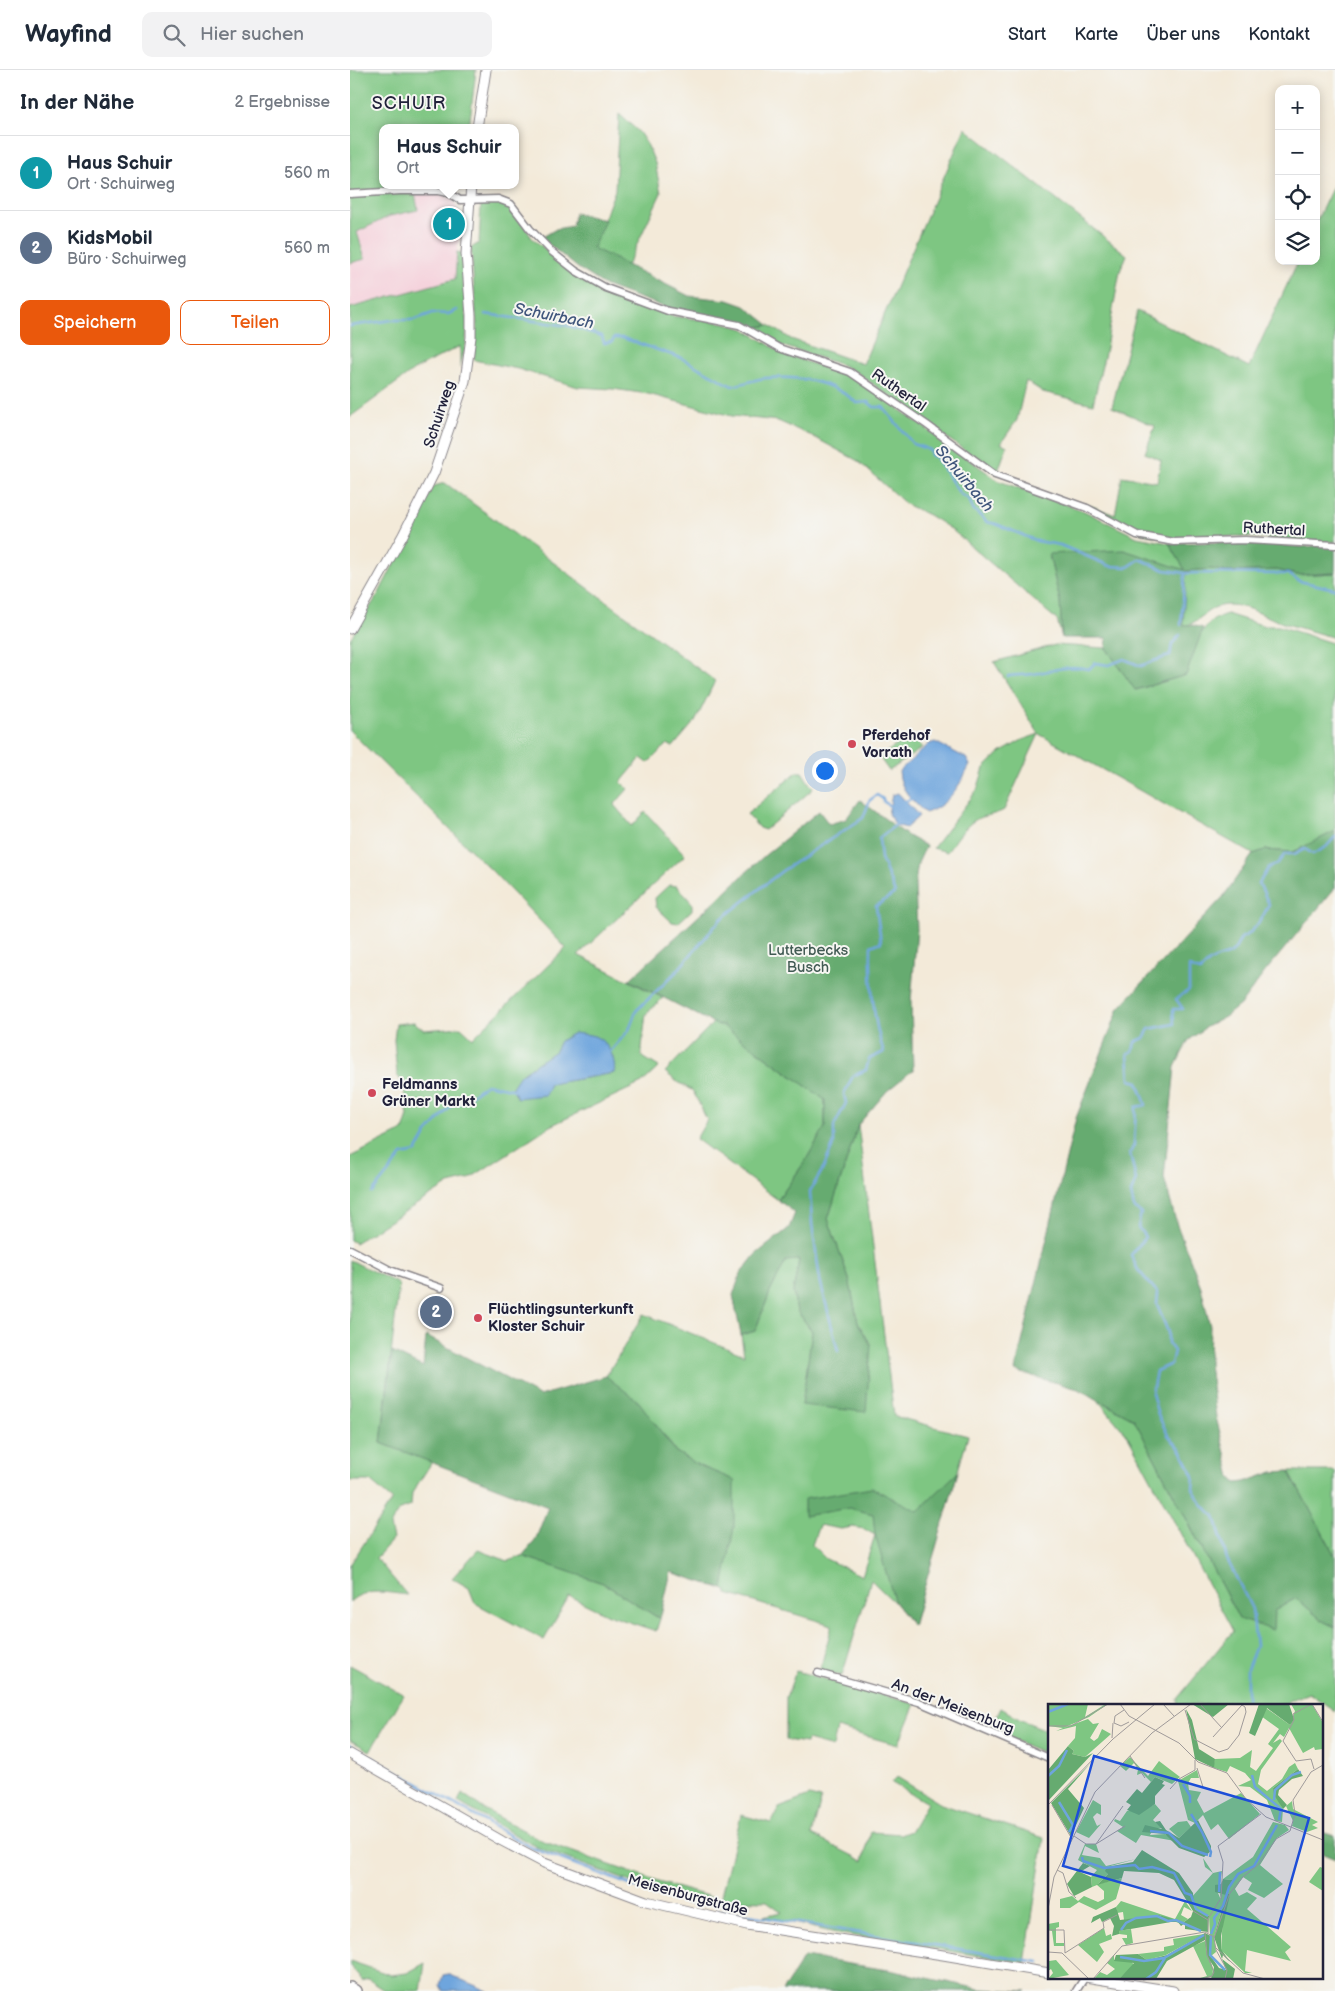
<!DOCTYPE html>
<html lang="de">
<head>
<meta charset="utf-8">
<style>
	body { margin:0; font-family:"Balsamiq Sans",sans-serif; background:#f2f2f3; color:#1f2937 }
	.controls { position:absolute; right:15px; top:15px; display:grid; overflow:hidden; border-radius:10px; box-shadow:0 2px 12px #0003 }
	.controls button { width:45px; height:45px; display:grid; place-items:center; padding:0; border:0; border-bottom:1px solid #e0e1e3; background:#fff; color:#1f2937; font:25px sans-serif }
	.you { position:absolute; left:474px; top:700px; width:18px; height:18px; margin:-12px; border:4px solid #fff; border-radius:50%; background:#1a73e8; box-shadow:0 0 0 8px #1a73e833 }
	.badge { display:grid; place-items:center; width:32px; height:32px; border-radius:50%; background:#ea580c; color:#fff; font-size:16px; font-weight:700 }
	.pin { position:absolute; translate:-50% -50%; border:2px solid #fff; box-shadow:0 1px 5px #0006 }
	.popup { position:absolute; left:29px; top:54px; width:140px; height:65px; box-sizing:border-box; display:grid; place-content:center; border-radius:10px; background:#fff; filter:drop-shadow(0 1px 4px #0005); font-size:16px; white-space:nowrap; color:#747a83 }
	.popup b { font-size:19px; color:#1f2937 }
	.popup::after { content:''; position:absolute; left:50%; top:100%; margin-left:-10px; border:10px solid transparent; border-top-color:#fff }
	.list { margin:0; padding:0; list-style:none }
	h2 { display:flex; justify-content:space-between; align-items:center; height:65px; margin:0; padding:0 20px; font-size:21px }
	h2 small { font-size:16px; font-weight:400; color:#747a83 }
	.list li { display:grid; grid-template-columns:32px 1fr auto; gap:15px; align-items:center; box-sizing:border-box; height:75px; padding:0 20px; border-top:1px solid #e0e1e3 }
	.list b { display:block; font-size:19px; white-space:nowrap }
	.list p { margin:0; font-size:16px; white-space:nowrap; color:#747a83 }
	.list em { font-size:16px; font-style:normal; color:#747a83 }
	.actions { display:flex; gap:10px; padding:15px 20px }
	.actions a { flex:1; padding:11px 0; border:1px solid #ea580c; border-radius:10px; text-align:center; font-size:18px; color:#ea580c }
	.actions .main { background:#ea580c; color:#fff }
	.icon { flex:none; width:28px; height:28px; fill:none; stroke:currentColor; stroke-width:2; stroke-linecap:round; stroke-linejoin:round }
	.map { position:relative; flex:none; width:985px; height:1921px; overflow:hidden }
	header { display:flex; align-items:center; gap:30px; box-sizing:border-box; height:70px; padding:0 25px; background:#fff; border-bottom:1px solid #e0e1e3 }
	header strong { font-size:24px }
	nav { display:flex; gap:28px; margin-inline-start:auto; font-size:18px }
	.search { width:350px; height:45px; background:#f2f2f3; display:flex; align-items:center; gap:12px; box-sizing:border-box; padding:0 18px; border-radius:10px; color:#747a83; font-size:19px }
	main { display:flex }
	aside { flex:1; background:#fff }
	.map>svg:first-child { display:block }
	.built { fill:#f5cfda }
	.green { fill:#7ec682; stroke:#50745e; fill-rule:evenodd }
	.forest { fill:#66ab70; stroke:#446656 }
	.water { fill:#6ea5dd; stroke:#48648c }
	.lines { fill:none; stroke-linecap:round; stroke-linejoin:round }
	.stream { stroke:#6ea5dd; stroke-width:2.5 }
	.minor-casing { stroke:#8a868a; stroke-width:9 }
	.secondary-casing { stroke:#8a868a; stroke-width:11 }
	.motorway-casing { stroke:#8a868a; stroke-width:14 }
	.minor { stroke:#fff; stroke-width:6 }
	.secondary { stroke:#fff; stroke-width:9 }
	.motorway { stroke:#fff; stroke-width:11 }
	.poi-dot { fill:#d1495b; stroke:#f6f6f2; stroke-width:2 }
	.labels { text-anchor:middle; stroke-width:4; stroke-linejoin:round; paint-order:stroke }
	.street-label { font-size:15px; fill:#22223b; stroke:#f6f6f2 }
	.poi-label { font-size:15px; font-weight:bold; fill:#22223b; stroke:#f6f6f2; text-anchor:start }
	.park-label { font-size:15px; fill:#425b54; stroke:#f6f6f2 }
	.water-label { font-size:16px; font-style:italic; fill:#40567c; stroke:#f6f6f2 }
	.quarter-label { font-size:18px; letter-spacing:1px; fill:#22223b; stroke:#f6f6f2 }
	.inset-river { fill:none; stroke:#6ea5dd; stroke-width:2.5 }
	.inset-road { fill:none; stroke:#9f9a9a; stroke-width:1 }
	.view { fill:#1d4ed8; fill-opacity:0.15; stroke:#1d4ed8; stroke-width:2.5 }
	.inset-edge { fill:none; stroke:#22223b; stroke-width:2.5 }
</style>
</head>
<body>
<header>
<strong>Wayfind</strong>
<div class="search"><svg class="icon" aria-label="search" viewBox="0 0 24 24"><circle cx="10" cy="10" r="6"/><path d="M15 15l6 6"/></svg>Hier suchen</div>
<nav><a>Start</a><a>Karte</a><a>Über uns</a><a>Kontakt</a></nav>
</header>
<main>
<aside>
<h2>In der Nähe<small>2 Ergebnisse</small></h2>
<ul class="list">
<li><span class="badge" style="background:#0f9aa8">1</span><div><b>Haus Schuir</b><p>Ort · Schuirweg</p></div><em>560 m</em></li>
<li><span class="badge" style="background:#5c6f8a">2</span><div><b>KidsMobil</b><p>Büro · Schuirweg</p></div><em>560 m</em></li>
</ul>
<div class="actions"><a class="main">Speichern</a><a>Teilen</a></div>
</aside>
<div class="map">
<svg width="985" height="1921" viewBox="0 0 985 1921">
	<rect width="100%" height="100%" fill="#f6f6f2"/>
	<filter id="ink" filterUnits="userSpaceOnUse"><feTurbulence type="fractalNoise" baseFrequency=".02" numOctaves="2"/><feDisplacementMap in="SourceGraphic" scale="10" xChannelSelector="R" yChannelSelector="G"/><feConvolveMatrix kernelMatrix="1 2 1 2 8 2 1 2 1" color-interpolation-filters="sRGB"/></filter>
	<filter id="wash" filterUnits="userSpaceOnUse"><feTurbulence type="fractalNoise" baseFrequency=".0096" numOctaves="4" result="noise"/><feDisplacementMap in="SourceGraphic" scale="20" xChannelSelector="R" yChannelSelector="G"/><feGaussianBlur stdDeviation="1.12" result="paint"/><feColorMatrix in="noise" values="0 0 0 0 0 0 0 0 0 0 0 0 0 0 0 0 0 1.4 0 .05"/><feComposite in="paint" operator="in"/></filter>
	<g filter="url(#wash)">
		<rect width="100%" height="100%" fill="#f3ead9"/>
		<path class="built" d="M65 123 93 124 103 129 113 148 107 182 105 209 0 238V193L15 189 7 162 40 146 68 140Z"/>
		<path class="green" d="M0 0H126L119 58H33V115H84L65 123 68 140 40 146 7 162 15 189 0 193Z
			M269 44 289 62 298 76 305 93 311 123 277 196 243 178 265 120Z
			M615 58 777 185 770 201 755 283 743 334 693 322 676 311 667 350 651 373 657 376 647 404 509 304 492 295 430 275 405 258 419 255 441 269 513 294Z
			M985 112V472L887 466 847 469H824L793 464 774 456 734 433 765 445 772 406 807 412 811 390 795 383 805 356 762 337 787 241 899 297 948 191H966V152Z
			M138 132 153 133 164 140 182 168 223 202 246 217 274 229 322 246 376 253 394 259 434 284 507 309 649 411 734 441 787 467 819 473 836 501 863 499 877 502 927 500 947 505 985 503V568C968 563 950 558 933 553 913 546 891 531 870 536 855 539 849 554 833 556L699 485 710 531 712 568 707 550 601 459 579 445 557 435 508 391 462 366 428 351 382 346 298 324 263 319 228 317 168 299 124 290 127 257 121 178 129 173 131 134Z
			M107 182 112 183C111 213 119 243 116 274 115 281 112 289 110 297V276L64 300 0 347V238L105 209Z
			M95 413 365 611 346 650 323 677 317 674 298 693 291 688 271 712 278 719 264 735 282 756 295 742 335 785 228 885 313 928 296 944 291 986 309 997 292 1013 200 1056 119 1109 99 1114 5 1173 0 1170V1087L53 1061 58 1046 53 1013 47 1005 44 970 46 954 64 952 74 960 111 957 123 968 216 878 143 802 0 661V569L29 523 84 416ZM210 971 264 1003 200 1014 170 1005 205 981Z
			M877 544 915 556H929L985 574V761L982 765 943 782 915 780 903 784 689 664 654 740C645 745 636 745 627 749 615 755 605 772 597 782L583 778 627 720 634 698 650 683 672 670 689 664 644 592 705 575 756 578 786 620 836 605C846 579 847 552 877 544Z
			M562 665 572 678 539 701 529 687Z
			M447 702H452L463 719 415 760 409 758 397 744Z
			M319 815 327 816 342 833V840L328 853 322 852 306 837 305 828Z
			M363 953 373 956 475 1030V1057L456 1090 428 1130 346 1069 357 1050 343 1021 326 1011 315 1002Z
			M508 1055 544 1346 618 1366 563 1556 545 1533 521 1510 492 1606 470 1600 482 1555 377 1524V1521L373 1519 348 1395 326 1382 315 1366 256 1306 294 1244 394 1285 391 1265 405 1261 420 1222 436 1190H449L443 1222 447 1241 462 1261 452 1335 521 1275 508 1253 499 1209 478 1149ZM469 1455 491 1459 503 1457 514 1459 525 1465 512 1506 476 1489 462 1475Z
			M0 1190 49 1214 31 1373 82 1392 62 1423 61 1436 48 1441 40 1456 43 1469 26 1488 57 1525C39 1523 14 1517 0 1532V1495L42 1430 20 1411H0Z
			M748 1330 784 1349 889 1549 924 1541 946 1528 973 1551 985 1557V1641L959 1623 938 1631 936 1635H828L827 1629 883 1561 779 1368Z
			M939 1401H985V1486Z
			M128 1480 158 1491 172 1486 253 1513 310 1549 306 1561 258 1545 219 1526 194 1570 125 1533 119 1518 102 1508Z
			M0 1595 54 1625 20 1681 0 1670Z
			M446 1601 565 1634 548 1675 487 1658 483 1677 457 1670 456 1673 436 1670V1628Z
			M651 1638 671 1650 699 1661V1685L640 1660Z
			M547 1707 591 1734 694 1768 675 1893 486 1863 413 1846 432 1842 417 1831 370 1830 391 1745 421 1753 429 1738 459 1726 471 1729 462 1765 513 1791 521 1762 552 1764 561 1761 577 1733 542 1713Z
			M112 1723 134 1739 195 1772 308 1812 364 1828 354 1835 297 1818 186 1777 108 1732Z
			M0 1891 41 1905 57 1903 75 1893 71 1921H36L18 1909 12 1911 0 1896Z"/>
		<path class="forest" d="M225 143 255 150 243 178 339 226 378 230 395 236 419 255 405 258 385 251 317 238 256 216 228 198 191 168 206 159 222 156Z
			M886 472 952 477 985 474V503L947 505 927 500 877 502 863 499 836 501 833 555H842L853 558 836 605 785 620 756 578 757 568H712L710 531 699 484 774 480 835 500 819 473Z
			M510 730 558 766 576 776 568 793 565 814 567 860 561 931 563 1000 537 1021 508 1055 478 1149 499 1209 508 1253 521 1275 516 1342 452 1335 462 1261 447 1241 443 1222 449 1190 436 1191 420 1222 405 1261 391 1265 383 1225 391 1203 405 1185 439 1158 445 1143 428 1130 456 1090 475 1057V1030L373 956 363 953 279 910 414 786 469 741 479 754 496 749Z
			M985 761V818L915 902 891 934 875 947 856 957 838 971 825 997 814 1108 827 1155 851 1217 860 1256 859 1294 866 1347 881 1407 886 1413 895 1412 923 1402 939 1401 985 1486V1557L973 1551 946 1528 924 1541 923 1560 889 1549 784 1349 728 1319 665 1301 726 1048 769 938 873 827 903 784 915 780 943 782Z
			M76 1266 189 1326 256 1306 289 1332 326 1382 348 1395 384 1410V1457L373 1519 321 1502 310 1549 253 1513 172 1486 185 1471 198 1437 31 1373 42 1282 73 1297Z
			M608 1402 563 1556 545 1533 525 1465 523 1444 499 1438 454 1446V1429L522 1418 568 1441Z
			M971 1762 985 1766V1789L971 1783Z
			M454 1887 539 1900 630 1919 677 1921H432Z"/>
		<path class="water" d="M585 672 616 688 620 695C610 715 597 737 575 743 562 730 550 720 549 701L579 674Z
			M548 723 569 746 556 758 546 755 538 744 542 725Z
			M224 963C230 964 238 964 244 966 258 971 267 990 264 1003L200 1014 195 1025 167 1028 162 1017 170 1005 205 981 210 971Z
			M98 1904 138 1921H93L90 1915 93 1905Z"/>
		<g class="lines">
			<path class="stream" d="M135 244 219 256 252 266 254 273 262 272 264 268H273L331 288 382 316C393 314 405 309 416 308 447 306 482 311 507 333L518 332 524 337H533L563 374 580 380 581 385 586 387 610 424 619 429 623 439 637 452 646 454 687 471 710 475 760 496 778 497 790 489 815 500 835 503 938 504 949 511 985 519
				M0 256 42 250H63L83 243 98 244 107 240
				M831 555 835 503
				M658 606C666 605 675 605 683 604 703 601 717 594 739 599L745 593 759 595 774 589 791 596C801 592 810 588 820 586L822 574 830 565
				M553 732 561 729
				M259 983 279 960 286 941 327 901 370 850 432 801 513 748 520 730 527 725 533 729 534 732 540 736 543 735
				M22 1123 52 1085 66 1082 77 1063 103 1034 113 1032 136 1014 166 1020
				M488 1281 470 1210 462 1154 460 1121 473 1099 484 1073V1056L496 1033 494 1024 503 1006 516 1000 519 989 534 982C523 954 520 907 521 876L531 872 526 836 545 823 531 788 529 768 547 754
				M897 1635V1599L906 1576 902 1539 877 1489 865 1446 853 1436 843 1419 844 1406 831 1380 818 1365 808 1345 802 1323 806 1301 821 1294 824 1281 818 1273V1262L807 1234 808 1223 788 1200 781 1185 795 1167 788 1157 791 1143 784 1138 781 1123 786 1110 780 1083 784 1075 786 1037 796 1035 788 1012 780 1010 778 984 783 981 785 972 794 968 799 959 824 954 823 939H833L826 929 839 920V897L850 901C854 897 858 892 863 890 882 881 880 890 891 868 903 864 914 846 919 834L909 813 919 797 927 794 935 784H944L955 779 963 784 976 777 985 767
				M0 1675 182 1778 304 1824 349 1836
				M368 1840 689 1892"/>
		</g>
	</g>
	<g filter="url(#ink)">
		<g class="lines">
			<g class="minor-casing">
				<path id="minor" d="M0 124 50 121H89L98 123 110 130 148 129 161 134 180 159 202 182 226 201 256 218 318 241 389 255 429 278 500 302 577 355 645 405 737 438 787 465 824 472 895 470 985 475
					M0 1179 40 1200 91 1218
					M468 1603 569 1632 699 1688
					M726 1921 735 1907"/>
			</g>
			<g class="secondary-casing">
				<path id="secondary" d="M127 58 136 0
					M0 559 53 465 84 403 115 311 121 267V245L116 184 121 115
					M0 1684 152 1771 194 1793 296 1831 397 1855 593 1885 699 1903
					M735 1907 823 1921"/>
			</g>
			<g class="motorway-casing">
				<path id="motorway" d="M0 1918 5 1921"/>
			</g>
			<use href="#minor" class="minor"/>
			<use href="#secondary" class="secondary"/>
			<use href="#motorway" class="motorway"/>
		</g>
	</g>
	<g class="poi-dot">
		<circle cx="502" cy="674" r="5"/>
		<circle cx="22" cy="1023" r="5"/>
		<circle cx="128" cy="1248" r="5"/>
	</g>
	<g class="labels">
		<g class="street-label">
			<text transform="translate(549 320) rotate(35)" y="5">Ruthertal</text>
			<text transform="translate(89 344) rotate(-72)" y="5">Schuirweg</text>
			<text transform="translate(924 459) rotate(3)" y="5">Ruthertal</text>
			<text transform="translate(603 1636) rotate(21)" y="5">An der Meisenburg</text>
			<text transform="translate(338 1825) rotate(15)" y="5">Meisenburgstraße</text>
		</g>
		<g class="poi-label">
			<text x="512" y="670">Pferdehof<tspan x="512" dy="17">Vorrath</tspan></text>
			<text x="32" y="1019">Feldmanns<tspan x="32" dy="17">Grüner Markt</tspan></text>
			<text x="138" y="1244">Flüchtlingsunterkunft<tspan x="138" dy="17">Kloster Schuir</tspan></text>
		</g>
		<g class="park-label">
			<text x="458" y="885">Lutterbecks<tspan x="458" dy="17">Busch</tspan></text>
		</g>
		<g class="water-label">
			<text transform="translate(204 245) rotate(11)" y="6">Schuirbach</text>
			<text transform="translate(615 408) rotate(50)" y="6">Schuirbach</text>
		</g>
		<g class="quarter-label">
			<text x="59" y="39">SCHUIR</text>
		</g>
	</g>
	<g transform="translate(698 1634)">
		<rect width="275" height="275" fill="#f3ead9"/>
		<path d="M0 0H40L37 13 56 1 50 2 60 0 41 13 15 24 40 15 45 20 51 19 42 34 46 37 50 34 54 25 63 30 37 53 24 50 26 47 20 42 27 34 28 22 8 27 15 24 0 22ZM243 0H264L275 19V45L267 46 266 43 255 49 241 24 236 33 232 30 225 39 232 35 234 37 213 66 210 80 219 87 234 75 241 63 247 59 250 65 225 84 235 105 234 118 227 117 219 96 202 83 190 82 203 76 197 69 182 62 179 68 166 64V59L167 55 192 54 204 46 202 63 208 67 225 44 220 40 231 25 213 12 215 8 218 4 242 21 247 7ZM82 53 100 72 111 57 132 73 124 80 107 73 103 78 94 69 89 71 90 65 86 59 78 67 72 62ZM149 66 151 74H143L140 79 141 86 153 88 149 96 156 109 193 89 212 110 181 135 170 120 163 126 155 111 147 119 140 116 130 77ZM45 96 53 101V111L49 109 45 113 49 122 53 120 41 134 28 128ZM244 97 245 105 270 118 264 121 270 124 259 128 244 122 245 117 238 102ZM107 100 113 107 105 116 114 124 105 125 102 131 117 130 127 137 93 131 88 139 69 127 75 123 66 117 67 115 72 117 79 107 96 106ZM139 117 143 123 131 134 121 125 130 118ZM225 118 237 121 241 126 229 134 212 161 235 180 216 194 200 186 204 179 195 173 187 185 191 192 199 188 209 194 199 205 243 243 237 248 243 257 199 246 197 267 204 269H197L173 246 175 212 182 190 178 191 166 233 168 248 163 252 161 212 148 205 143 194 165 169 157 163 155 154 165 169 174 167 172 180 167 182 173 196 172 190 184 176 175 175 205 153ZM37 140H48L51 149 37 142 34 151 52 154 58 162 88 155 59 163 60 170 50 180 74 174 68 195 48 206 31 198 22 204H12V195L24 192 30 197 36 192 50 198 56 195V187L49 181 44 183 43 173 49 166 30 156ZM272 163 275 164V187L261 178ZM73 197 127 215 137 197 144 207 136 203 133 211 140 215 133 220 111 211 76 216 75 208 69 209 68 203ZM11 218V223L8 224V239H16V242H6L4 227 0 226V220ZM56 224 58 232 63 230 64 235 51 240 56 248 49 258 30 241ZM83 225 85 239 78 241 74 234H79V231L71 230 70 227ZM156 230 118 251 99 256 90 250 116 247V243L126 241 125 235ZM157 237 165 265 164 273 149 275 159 272 145 242ZM66 251V256L83 257 86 261 71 275H46L52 268 59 271 67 265 59 259ZM8 256 21 271 0 275 5 269 3 265 0 267 1 257Z" fill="#7ec682"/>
		<path d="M144 0H181L165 13ZM211 0H241L246 15 242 21 219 4 207 32 201 29ZM138 5 144 16 151 45 167 55 166 64 147 55ZM20 42 26 47 24 50 37 53 45 49 0 97V66ZM42 60 20 85 36 104 23 132 3 99ZM250 65 255 72 244 75 231 86 230 91 239 101 235 105 226 91 225 84ZM107 73 116 77 114 80 117 81 107 92V100L91 111 79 106 83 101 78 98 89 85 94 89ZM150 116 163 142V147L156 153 131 144 117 130 94 128 97 121 114 125 107 118 112 117 118 126 131 134ZM94 146 131 169 145 189 146 203 161 212 160 228 137 225V219L133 222 130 218H123L71 227V230L64 232 66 222 62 214 54 218 52 214 43 219 45 213 68 203 72 216 111 211 132 217 133 220 143 213 145 207 126 176 111 169 76 167 74 174 49 181 60 170 57 167 59 163 85 158ZM35 159 42 162 32 168 43 173 44 183 26 192 19 180ZM175 175 185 176 179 190H182L173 232V245L182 258 175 251 174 255 187 265 185 275H163L166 263 159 252 157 236 119 257 108 275H71L86 259 66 257 68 251 90 250 99 256 119 251 157 229 163 232 162 251 171 264 178 266 166 233 178 191 167 188V181L173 180Z" fill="#66ab70"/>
		<path class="inset-river" d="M0 8 20 0M204 71 207 83 233 105 231 116M0 72 11 62 19 46M135 80 142 92V99M226 96 227 86 244 71 253 68M11 98 25 121 21 128M143 110 154 128 163 148 162 153M102 127 121 129 134 142 160 151M34 153 35 157 56 164 87 161 91 165 104 163 126 169 137 189 143 191 148 205 160 212M171 188 172 168M73 226 78 219 88 214 109 212 120 217 128 216 153 227M163 230 167 220 166 214 175 202 181 183 190 170 206 162 229 121M163 231 162 251 177 266M72 253 96 257 116 254 156 231M98 275 108 268 117 254"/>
		<path class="inset-road" d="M72 0 81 12 131 39 150 58 179 69 198 95 218 113 275 136M115 0 126 12M152 0 174 24M264 0 245 10 246 16 235 37 248 57 263 55 266 65M264 0 275 18M76 6 67 12 66 19 73 22 81 18M137 6 146 35 171 48 180 45 191 31 198 8 197 3 194 1 165 33M0 22H23L60 0M64 34 65 19M82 52 97 74M149 64 155 83M122 85 131 75 147 66V56M0 101 65 35 107 0M4 101 24 135M26 132 38 140H48L75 102M48 140 77 122M9 166 15 169 21 188 28 194M0 205 6 173 47 88 104 29 143 0M145 207 160 216M0 226H16L17 249M160 229V215L173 194 175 158 170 142 213 110M168 244 195 269 217 275M0 248 14 249 41 275M17 249 56 224 55 218 69 211M45 275 74 242 157 228 166 233M153 275 164 272 166 268 159 251 157 229M177 275 179 266 168 246 166 234 182 189 195 173 211 160 228 135 242 127 247 110 245 96 263 68 275 61"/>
		<path class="view" d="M46 52 261 114 230 224 15 162Z"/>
		<rect width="275" height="275" class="inset-edge"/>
	</g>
</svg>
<div class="controls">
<button>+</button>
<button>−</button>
<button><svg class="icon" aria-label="locate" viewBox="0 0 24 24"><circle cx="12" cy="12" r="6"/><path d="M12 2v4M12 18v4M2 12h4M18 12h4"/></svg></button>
<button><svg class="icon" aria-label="layers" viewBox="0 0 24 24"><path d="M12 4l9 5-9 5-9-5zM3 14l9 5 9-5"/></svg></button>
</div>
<div class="you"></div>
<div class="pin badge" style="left:99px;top:154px;background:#0f9aa8">1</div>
<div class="popup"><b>Haus Schuir</b>Ort</div>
<div class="pin badge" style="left:86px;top:1242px;background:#5c6f8a">2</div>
</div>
</main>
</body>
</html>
